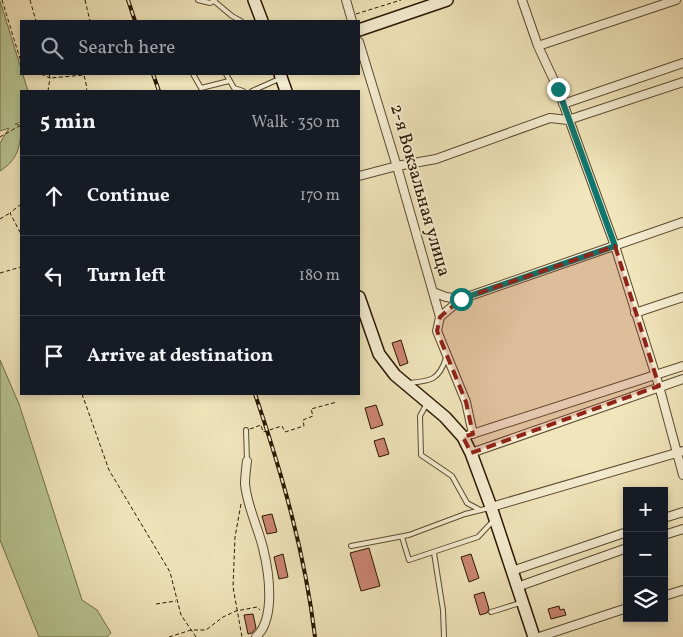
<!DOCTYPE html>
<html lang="en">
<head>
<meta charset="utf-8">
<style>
	body { margin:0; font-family:Vollkorn,serif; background:#242831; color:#f1f3f6 }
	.controls { position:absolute; right:15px; bottom:15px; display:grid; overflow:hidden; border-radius:0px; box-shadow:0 2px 8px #0003 }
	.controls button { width:45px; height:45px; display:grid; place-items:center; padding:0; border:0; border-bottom:1px solid #363941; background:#171b24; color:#f1f3f6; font:25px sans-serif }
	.stop { position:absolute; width:15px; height:15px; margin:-11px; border:4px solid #0f766e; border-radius:50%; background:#fff }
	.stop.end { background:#0f766e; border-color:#fff; box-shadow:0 1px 5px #0008 }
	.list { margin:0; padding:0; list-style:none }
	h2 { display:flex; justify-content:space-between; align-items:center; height:65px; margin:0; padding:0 20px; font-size:21px }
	h2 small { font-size:16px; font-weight:400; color:#9ea1a6 }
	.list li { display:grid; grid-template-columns:32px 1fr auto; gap:15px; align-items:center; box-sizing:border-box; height:80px; padding:0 20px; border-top:1px solid #363941 }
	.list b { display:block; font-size:19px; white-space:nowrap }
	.list em { font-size:16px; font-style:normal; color:#9ea1a6 }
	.icon { flex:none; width:28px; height:28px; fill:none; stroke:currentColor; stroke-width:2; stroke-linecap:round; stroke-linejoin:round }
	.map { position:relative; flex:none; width:683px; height:637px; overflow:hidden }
	.search { position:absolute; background:#171b24; box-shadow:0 2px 8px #0003; left:20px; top:20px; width:340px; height:55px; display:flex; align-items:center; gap:12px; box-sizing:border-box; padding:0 18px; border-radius:0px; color:#9ea1a6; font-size:19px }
	.panel { position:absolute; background:#171b24; box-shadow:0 2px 8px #0003; left:20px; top:90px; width:340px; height:305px; border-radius:0px }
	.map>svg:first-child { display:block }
	.green { fill:#b7c592; stroke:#706e49 }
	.building { fill:#cc8572; stroke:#291700 }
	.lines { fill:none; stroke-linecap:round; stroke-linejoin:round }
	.lane-casing { stroke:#5b4a2f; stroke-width:6 }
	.street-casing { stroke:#5b4a2f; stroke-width:10 }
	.secondary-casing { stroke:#291700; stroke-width:14 }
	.path { stroke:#291700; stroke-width:1; stroke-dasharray:4 2.5; stroke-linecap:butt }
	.lane { stroke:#f6eed3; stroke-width:4 }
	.street { stroke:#f6eed3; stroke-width:8 }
	.secondary { stroke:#f6eed3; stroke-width:11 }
	.rail-casing { stroke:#291700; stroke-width:4 }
	.rail { stroke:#f6eed3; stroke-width:2; stroke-dasharray:5.5; stroke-linecap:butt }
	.route { stroke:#0f766e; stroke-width:6 }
	.marked { fill:#8f2418; fill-opacity:0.2; stroke:#8f2418; stroke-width:4; stroke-dasharray:10 6; stroke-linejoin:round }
	.labels { text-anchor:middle; stroke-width:4; stroke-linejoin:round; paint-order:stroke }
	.street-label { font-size:18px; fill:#291700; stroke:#f6eed3 }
</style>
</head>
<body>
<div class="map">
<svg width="683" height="637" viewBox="0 0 683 637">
	<rect width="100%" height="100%" fill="#f1e5bb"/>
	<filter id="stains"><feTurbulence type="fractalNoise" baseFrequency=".004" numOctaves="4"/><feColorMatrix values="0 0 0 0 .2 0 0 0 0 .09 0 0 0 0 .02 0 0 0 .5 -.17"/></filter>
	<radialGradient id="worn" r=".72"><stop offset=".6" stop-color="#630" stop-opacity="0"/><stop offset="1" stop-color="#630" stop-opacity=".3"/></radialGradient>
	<path class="green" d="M0 1 28 91H21V122L15 124 21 125C21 145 18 160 0 171V143L9 128 0 131Z
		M0 360 19 404 82 600 97 610 111 633 107 637H39L0 540Z"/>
	<path class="building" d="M401 340 408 363 400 366 392 343Z
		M376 405 383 425 371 429 365 408Z
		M384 438 389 454 379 457 374 441Z
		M272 514 277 532 267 534 262 516Z
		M369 548 380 586 361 591 350 553Z
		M283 554 288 577 279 579 274 557Z
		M471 554 479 578 469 582 461 557Z
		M484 592 489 609 487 613 480 615 474 595Z
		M559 606 560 610 564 609 566 615 551 619 548 609Z
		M253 614 256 628 252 633 248 634 244 615Z"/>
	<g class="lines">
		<g class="lane-casing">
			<path id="lane" d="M198 0 210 3 215 0
				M214 1 232 16 241 21
				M193 74 201 88 229 81
				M226 74 234 88 243 91
				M252 91 279 79
				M409 383C431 381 439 380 446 358
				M426 405 420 416 421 455 452 476 467 503 480 510
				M246 430 247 460
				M402 537 409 560 478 537 493 521
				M351 546 409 535 465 514 489 508
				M434 553 443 610 444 637
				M491 612 520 603"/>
		</g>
		<g class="street-casing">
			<path id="street" d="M346 0 352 21
				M522 0 538 46 558 89 615 246 659 386 683 475
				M359 42 398 170 440 317 437 331 466 402 473 434
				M538 46 676 0
				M563 104 683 63
				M359 176 397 166 436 159 550 118 568 120 683 82
				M433 292 446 297 461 299
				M635 313 683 297
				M440 317 461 299 683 222
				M469 435 683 366
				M471 453 683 379
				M247 461C246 469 245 477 245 484 247 506 258 527 263 548 269 572 276 618 256 637
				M491 507 683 451
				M664 518 683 512
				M664 535 683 529
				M512 571 627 532
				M517 587 627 548
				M664 596 683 590
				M539 637 627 608"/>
		</g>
		<g class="secondary-casing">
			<path id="secondary" d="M254 0 262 21
				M359 30 447 0
				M280 74 286 91
				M359 297 379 354 395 375 445 417 463 437 471 453 491 507 534 637"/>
		</g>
		<path class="path" d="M2 0 21 62
			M30 0 36 21
			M85 0 90 21
			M356 14 401 0
			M41 74 50 78 48 91
			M49 74 50 78 84 75 87 88 86 91
			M0 137 21 125
			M21 204 10 213 21 234
			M0 219 10 213
			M0 273 21 267
			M82 394 109 470 170 572 181 615 196 637
			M250 429 261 425 263 432 282 426 285 432 304 426 303 420 313 416 311 409 337 402
			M241 504 235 537 233 587 242 637
			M156 604 176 601
			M169 637 191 630H206L223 617 236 611 257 607 260 610"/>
		<use href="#lane" class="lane"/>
		<use href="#street" class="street"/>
		<use href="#secondary" class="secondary"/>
		<g class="rail-casing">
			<path id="rail" d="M128 0 135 21
				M153 74 159 91
				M255 394C282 474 305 553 315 637"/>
		</g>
		<use href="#rail" class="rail"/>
	</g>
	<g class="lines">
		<path class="route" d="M461 299 615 246 558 89"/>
	</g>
	<path class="marked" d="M615 246 659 386 471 453 463 437 473 434 466 402 437 331 440 317 461 299Z"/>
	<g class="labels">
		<g class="street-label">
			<text transform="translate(421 190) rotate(74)" y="6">2-я Вокзальная улица</text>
		</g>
	</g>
	<rect width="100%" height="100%" filter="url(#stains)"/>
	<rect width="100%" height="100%" fill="url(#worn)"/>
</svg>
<div class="controls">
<button>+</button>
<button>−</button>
<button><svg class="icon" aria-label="layers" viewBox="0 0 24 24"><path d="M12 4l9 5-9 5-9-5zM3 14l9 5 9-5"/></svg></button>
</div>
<div class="stop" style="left:461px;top:299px"></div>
<div class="stop end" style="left:558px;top:89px"></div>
<div class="search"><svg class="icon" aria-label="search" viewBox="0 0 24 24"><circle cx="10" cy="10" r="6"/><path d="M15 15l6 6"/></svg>Search here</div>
<section class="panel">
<h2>5 min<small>Walk · 350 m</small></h2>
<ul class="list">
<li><svg class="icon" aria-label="ahead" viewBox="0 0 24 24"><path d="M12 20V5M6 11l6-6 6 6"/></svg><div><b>Continue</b></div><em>170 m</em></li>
<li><svg class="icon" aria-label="left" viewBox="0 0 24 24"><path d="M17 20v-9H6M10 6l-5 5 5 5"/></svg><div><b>Turn left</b></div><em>180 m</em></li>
<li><svg class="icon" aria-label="arrive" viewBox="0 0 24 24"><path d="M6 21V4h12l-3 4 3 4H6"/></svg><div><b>Arrive at destination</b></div></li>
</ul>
</section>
</div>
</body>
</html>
